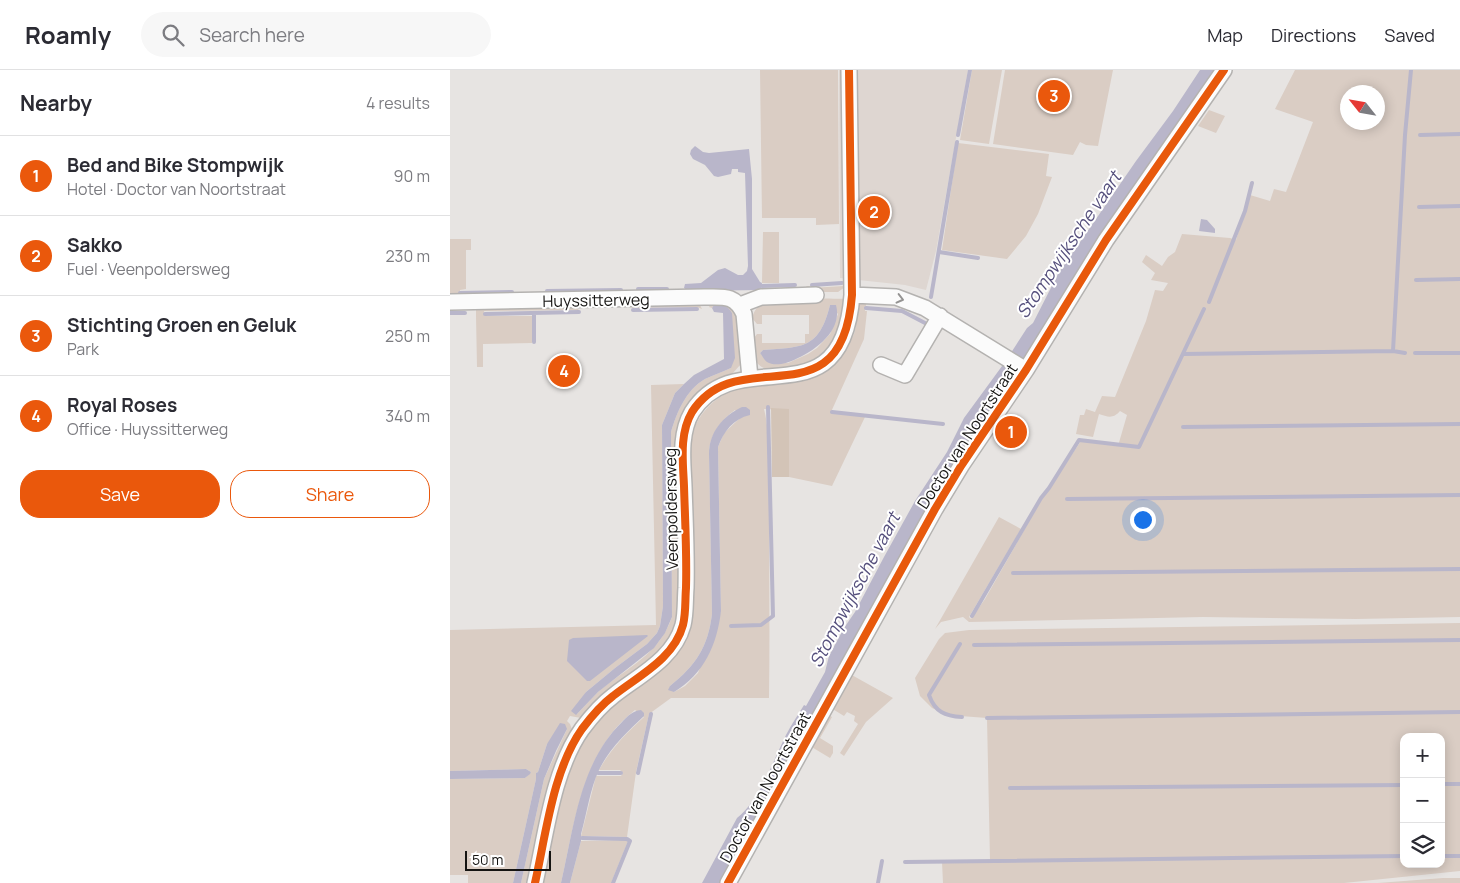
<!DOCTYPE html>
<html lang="en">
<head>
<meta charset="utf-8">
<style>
	body { margin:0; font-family:Manrope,sans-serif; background:#f7f7f7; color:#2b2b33 }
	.controls { position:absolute; right:15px; bottom:15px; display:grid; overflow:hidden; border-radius:10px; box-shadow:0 2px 12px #0003 }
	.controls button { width:45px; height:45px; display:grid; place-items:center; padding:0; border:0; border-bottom:1px solid #e1e1e2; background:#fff; color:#2b2b33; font:25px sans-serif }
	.compass { position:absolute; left:890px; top:15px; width:45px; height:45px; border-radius:50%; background:#fff; box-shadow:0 2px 12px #0003; rotate:301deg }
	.scale { position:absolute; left:15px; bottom:12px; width:86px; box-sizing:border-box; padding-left:5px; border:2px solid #151412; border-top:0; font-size:14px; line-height:18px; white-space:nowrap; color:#151412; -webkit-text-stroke:4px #fff; paint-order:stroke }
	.you { position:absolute; left:692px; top:449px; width:18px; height:18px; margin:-12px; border:4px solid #fff; border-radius:50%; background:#1a73e8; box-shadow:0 0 0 8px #1a73e833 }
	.badge { display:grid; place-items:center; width:32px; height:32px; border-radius:50%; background:#ea580c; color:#fff; font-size:16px; font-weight:700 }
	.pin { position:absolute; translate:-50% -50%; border:2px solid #fff; box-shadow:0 1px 5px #0006 }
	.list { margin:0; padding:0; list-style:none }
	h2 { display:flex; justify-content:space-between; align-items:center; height:65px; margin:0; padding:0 20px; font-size:21px }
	h2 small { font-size:16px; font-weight:400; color:#7c7c81 }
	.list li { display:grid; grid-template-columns:32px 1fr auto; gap:15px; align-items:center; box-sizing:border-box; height:80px; padding:0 20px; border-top:1px solid #e1e1e2 }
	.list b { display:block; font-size:19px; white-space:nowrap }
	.list p { margin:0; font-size:16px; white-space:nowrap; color:#7c7c81 }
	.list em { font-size:16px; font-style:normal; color:#7c7c81 }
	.actions { display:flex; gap:10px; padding:15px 20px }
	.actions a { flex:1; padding:11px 0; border:1px solid #ea580c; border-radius:20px; text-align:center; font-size:18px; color:#ea580c }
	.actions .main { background:#ea580c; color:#fff }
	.icon { flex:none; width:28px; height:28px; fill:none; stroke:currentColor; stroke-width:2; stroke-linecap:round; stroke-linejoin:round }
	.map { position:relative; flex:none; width:1010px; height:813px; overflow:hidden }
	header { display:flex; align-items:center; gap:30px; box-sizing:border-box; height:70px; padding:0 25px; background:#fff; border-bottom:1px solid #e1e1e2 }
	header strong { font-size:24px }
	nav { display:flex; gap:28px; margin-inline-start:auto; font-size:18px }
	.search { width:350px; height:45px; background:#f7f7f7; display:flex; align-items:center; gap:12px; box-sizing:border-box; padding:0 18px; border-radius:28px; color:#7c7c81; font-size:19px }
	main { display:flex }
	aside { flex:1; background:#fff }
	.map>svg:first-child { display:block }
	.built { fill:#ded6d1 }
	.green { fill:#dacdc4; fill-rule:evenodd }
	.forest { fill:#d3c4b7 }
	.water { fill:#b9b6ca }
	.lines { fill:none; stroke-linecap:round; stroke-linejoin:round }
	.stream { stroke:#b9b6ca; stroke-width:4 }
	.minor-casing { stroke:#b4b2b0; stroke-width:18 }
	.minor { stroke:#fbfbfb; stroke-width:15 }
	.cycleway-casing { stroke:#fff; stroke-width:11 }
	.cycleway { stroke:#e8590c; stroke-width:8 }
	.oneway { stroke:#949392 }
	.labels { text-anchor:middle; stroke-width:4; stroke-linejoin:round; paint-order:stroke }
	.street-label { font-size:16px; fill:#151412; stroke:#fff }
	.water-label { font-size:18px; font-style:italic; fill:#56507d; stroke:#fff }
</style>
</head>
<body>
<header>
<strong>Roamly</strong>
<div class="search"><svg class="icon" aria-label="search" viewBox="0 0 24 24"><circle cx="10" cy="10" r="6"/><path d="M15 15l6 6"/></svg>Search here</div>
<nav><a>Map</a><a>Directions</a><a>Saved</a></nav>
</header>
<main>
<aside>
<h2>Nearby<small>4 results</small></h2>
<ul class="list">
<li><span class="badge">1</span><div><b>Bed and Bike Stompwijk</b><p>Hotel · Doctor van Noortstraat</p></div><em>90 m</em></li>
<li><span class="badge">2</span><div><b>Sakko</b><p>Fuel · Veenpoldersweg</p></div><em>230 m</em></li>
<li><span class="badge">3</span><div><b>Stichting Groen en Geluk</b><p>Park</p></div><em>250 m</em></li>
<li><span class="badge">4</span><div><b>Royal Roses</b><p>Office · Huyssitterweg</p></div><em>340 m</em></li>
</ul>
<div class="actions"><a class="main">Save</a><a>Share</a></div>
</aside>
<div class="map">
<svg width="1010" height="813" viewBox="0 0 1010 813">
	<rect width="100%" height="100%" fill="#e7e4e2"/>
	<path class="built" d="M389 0H518L486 181 476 220 455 215 390 208Z"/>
	<path class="green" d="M310 0H388L389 154 366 155V148H312Z
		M522 0H552L539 74 510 70Z
		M555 0H663L648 76 636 75 630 72 623 85 543 74Z
		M845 0H1010V547L906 549 753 547 519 552 513 547 491 552 485 559 549 447 571 459 519 547 521 549 535 529 589 434 631 371 668 376 677 345 670 341C663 349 658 347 649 344L643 367 626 364 630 345H634L636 339 645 342 652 326 665 327 696 251 705 220 713 221 718 213 701 210 705 203 692 192 696 185 712 196 718 187 725 182 732 164 780 168 786 170 800 125 820 131 824 119 836 122 863 52 825 39ZM898 22H928V52H898Z
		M759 40 775 46 766 63 748 56Z
		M508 73 599 84 596 106 602 107 588 144 576 166 557 189 492 180Z
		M313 162H329V213H312Z
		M0 169H21V180H16V219L10 220V225L0 229Z
		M393 211H396L395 217 388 222H361L356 216H359L361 218 393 216Z
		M396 229C392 251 390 263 375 281 367 291 334 302 322 301 317 300 311 297 308 294 303 288 303 279 301 272L307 264H312V273H355V264H359V245H312V254H307L302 248C304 241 307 236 314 233 330 226 376 229 396 229ZM380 235 388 244 380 264 367 278 358 284 338 293 318 292 310 283 313 280C353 277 369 279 380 235Z
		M407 229H417L415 241H417L414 269 381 342 415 347 382 416 339 407V340L314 339C321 366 318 405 319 434 319 499 320 563 319 628H221L199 644 186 702 177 767 131 766 146 706H171L173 703 170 700H149C161 679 176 663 194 647L185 640C132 681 125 752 111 813H91L113 715 117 703 134 666 151 646 231 577 239 381C242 349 261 326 292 317L367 304 383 295 396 279 404 264 406 256ZM285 340 291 347 274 363 268 377 271 541 248 603 235 616 224 622 220 616C246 595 258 577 262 544L259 379C262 362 271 350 285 340Z
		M265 231 283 237 288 247 292 290 291 294 282 304 255 316 244 326 231 347 226 369 229 529C229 535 229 542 228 548 221 582 186 599 162 618 151 627 141 638 131 648L120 646 117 651 120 654 123 662 78 813H71L94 709 117 659 97 674 88 702 86 703V709L63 813H18V805H0V709L75 708 81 702 76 699 0 701V560L206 555 201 315 234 314 225 323 212 355 213 536 210 556 207 563 197 574 165 598 136 622 127 644C134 637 141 629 148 622 177 597 208 586 222 547L221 362C227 342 236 320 255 309 263 305 273 302 281 298L282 243 264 235 262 238 259 237 261 233Z
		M187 232 246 233 250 235 252 239 247 237 182 238Z
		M29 237H125L129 240 34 241 35 246H82V273L33 274V297H27L26 246V239Z
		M1010 553V801L894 813H493L492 792 540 790 537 648 497 645 482 638 470 626 465 608 489 569 495 563 519 560ZM954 667H991V794H954Z
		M400 604 443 628 416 652 394 686 390 683 408 654 404 651 405 646 397 642 394 646 381 638Z
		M378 645 382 647 370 668 383 676V683L380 688 360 676Z
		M175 770 178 771 161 813H120L131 771Z
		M993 808H1010V813H928Z"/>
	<path class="forest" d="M321 338 339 339V407H322Z"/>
	<path class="water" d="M750 0H767L642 179 272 813H252L287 748C311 728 322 693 336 665 341 655 348 645 354 635L356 636 375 602 379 586 394 558 405 542 434 487 465 431 497 382 514 348 555 292 577 258 583 253 608 204 686 91 723 41Z
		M245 76 253 82 259 83 299 79 302 109V199L310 212 312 213 311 220 238 221 234 218 235 214 251 213 268 200 275 198 288 205H293L297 201 298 196 295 103 288 102V99H282L281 104 268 107 264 106 255 95 243 89 240 84 241 80Z
		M751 149 757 150 765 159V163L749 161Z
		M264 235C273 235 277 235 282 243L285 288 281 298C273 302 263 305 255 309 236 320 227 342 221 362L222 547 215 563 204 578 148 622 126 645 121 641 136 622 165 598 197 574 207 563 210 556 213 536 212 355 225 323 234 314 244 305 274 289 273 243 264 242 262 238Z
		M380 235H386C393 261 365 281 344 290 337 293 325 297 317 292 314 290 312 285 310 283L313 280C353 277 369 279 380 235Z
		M292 337H296L300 340V345C283 349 274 361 268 377L271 541C267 575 254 604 224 622L218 620 220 616C246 595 258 577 262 544L259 384C259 362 273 346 292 337Z
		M197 565 198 566 140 611H137L117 591 119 570 123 568Z
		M191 640 194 643V646C177 662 159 679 149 700 140 719 137 743 131 764V771L120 813H111C124 758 129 694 172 652 178 646 182 641 191 640Z
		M110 653 115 654 117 659 106 681 94 709 71 813H63L86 709V703L88 702 97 674Z
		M76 699 81 702 80 704 75 708 0 709V701Z"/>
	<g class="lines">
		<path class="stream" d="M508 65 520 0
			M970 65 1010 64
			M969 137 1010 136
			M489 182 528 188
			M966 210 1010 209
			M362 215 392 213
			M312 216 345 215
			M188 219H217
			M97 221 171 220
			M10 223 62 222
			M481 227 507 72
			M759 232 795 141 802 113
			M416 238 452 241 475 253
			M183 240 247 239
			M0 243H15
			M35 244 129 242
			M84 272V243
			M943 281 955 283
			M965 283H1010
			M734 284 943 281 955 65 961 0
			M382 342 493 354
			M733 357 1010 354
			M617 429 1010 425
			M563 503 1010 499
			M522 546 591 428 599 418 629 370 689 377 754 239
			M281 556 311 555 323 546 318 337
			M510 574 479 625C485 642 495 646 512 647
			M524 575 1010 570
			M537 648 1010 642
			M148 703H171
			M188 703 201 644
			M991 714H1010
			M560 718 954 715
			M132 768 177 769 180 771 163 813
			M991 786H1010
			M455 792 954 786
			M428 813 432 791"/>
		<g class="minor-casing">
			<path id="minor" d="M402 225 446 227 475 238 576 300
				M0 232 254 227C273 227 285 224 294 244L300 308
				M290 235 311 227 366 225
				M431 295 455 305 490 246
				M85 813C96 764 103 700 132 659 141 647 151 635 163 626 188 606 224 589 233 555 236 543 235 530 236 518 237 484 235 450 234 416 233 392 229 364 242 342 289 269 392 356 402 225L399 0
				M278 813 485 439 511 396 576 300 656 170 774 0"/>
		</g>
		<use href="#minor" class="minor"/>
		<g class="cycleway-casing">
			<path id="cycleway" d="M85 813C96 764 103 700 132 659 141 647 151 635 163 626 188 606 224 589 233 555 236 543 235 530 236 518 237 484 235 450 234 416 233 392 229 364 242 342 289 269 392 356 402 225L399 0
				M278 813 485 439 511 396 576 300 656 170 774 0"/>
		</g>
		<use href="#cycleway" class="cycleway"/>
	</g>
	<defs><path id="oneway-chevron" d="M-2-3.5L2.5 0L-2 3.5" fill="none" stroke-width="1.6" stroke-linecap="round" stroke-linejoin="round" transform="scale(1.25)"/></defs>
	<use class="oneway" href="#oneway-chevron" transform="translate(450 229) rotate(14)"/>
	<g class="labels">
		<g class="street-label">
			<text transform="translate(146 230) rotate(-1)" y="6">Huyssitterweg</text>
			<text transform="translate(517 366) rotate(-57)" y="6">Doctor van Noortstraat</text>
			<text transform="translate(221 439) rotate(-91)" y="6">Veenpoldersweg</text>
			<text transform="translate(315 717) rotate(-61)" y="6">Doctor van Noortstraat</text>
		</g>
		<g class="water-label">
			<text transform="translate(619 175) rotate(-56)" y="6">Stompwijksche vaart</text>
			<text transform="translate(405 520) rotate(-62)" y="6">Stompwijksche vaart</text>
		</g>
	</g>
</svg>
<div class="controls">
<button>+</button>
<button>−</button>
<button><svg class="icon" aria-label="layers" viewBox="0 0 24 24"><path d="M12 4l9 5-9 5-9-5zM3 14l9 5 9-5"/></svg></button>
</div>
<svg class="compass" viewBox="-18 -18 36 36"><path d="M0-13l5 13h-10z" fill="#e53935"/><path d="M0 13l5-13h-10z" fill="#7c7c81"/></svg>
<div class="scale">50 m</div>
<div class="you"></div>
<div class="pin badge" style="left:561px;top:362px">1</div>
<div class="pin badge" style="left:424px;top:142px">2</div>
<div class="pin badge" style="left:604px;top:26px">3</div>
<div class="pin badge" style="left:114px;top:301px">4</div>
</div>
</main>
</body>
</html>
